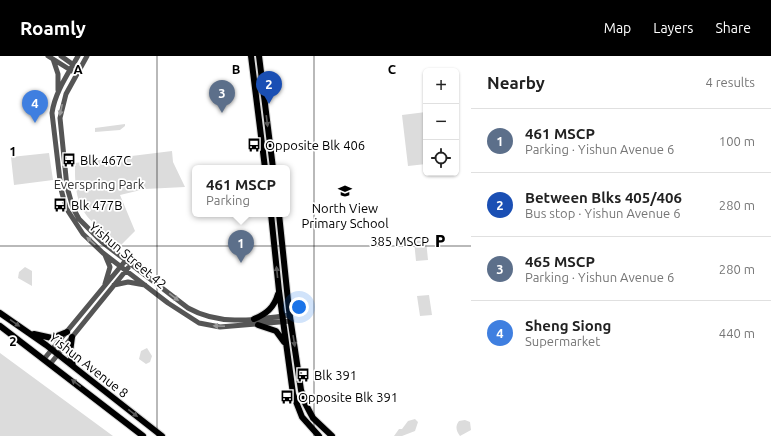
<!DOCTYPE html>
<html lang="en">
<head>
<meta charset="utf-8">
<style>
	body { margin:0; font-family:Ubuntu,sans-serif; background:#f6f6f6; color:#222 }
	.controls { position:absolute; right:12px; top:12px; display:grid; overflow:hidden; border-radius:6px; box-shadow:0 1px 3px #0004 }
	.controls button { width:36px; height:36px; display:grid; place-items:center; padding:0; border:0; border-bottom:1px solid #e0e0e0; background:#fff; color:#222; font:20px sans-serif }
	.you { position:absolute; left:299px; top:251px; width:14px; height:14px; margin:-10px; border:3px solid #fff; border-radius:50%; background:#1a73e8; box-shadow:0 0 0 6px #1a73e833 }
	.badge { display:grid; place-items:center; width:26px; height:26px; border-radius:50%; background:#000; color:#fff; font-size:13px; font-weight:700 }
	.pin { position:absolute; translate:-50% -33px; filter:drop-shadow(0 1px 2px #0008) }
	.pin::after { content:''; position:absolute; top:21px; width:14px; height:12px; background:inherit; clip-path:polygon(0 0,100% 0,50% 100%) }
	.popup { position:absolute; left:192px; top:109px; width:98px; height:52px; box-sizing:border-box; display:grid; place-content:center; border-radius:6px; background:#fff; filter:drop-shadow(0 1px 3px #0005); font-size:13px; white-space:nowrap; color:#767676 }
	.popup b { font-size:15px; color:#222 }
	.popup::after { content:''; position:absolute; left:50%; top:100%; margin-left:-8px; border:8px solid transparent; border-top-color:#fff }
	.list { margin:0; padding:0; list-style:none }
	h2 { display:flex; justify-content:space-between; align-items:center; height:52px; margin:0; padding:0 16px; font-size:17px }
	h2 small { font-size:13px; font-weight:400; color:#767676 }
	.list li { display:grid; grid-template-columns:26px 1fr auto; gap:12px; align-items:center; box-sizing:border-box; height:64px; padding:0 16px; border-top:1px solid #e0e0e0 }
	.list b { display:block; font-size:15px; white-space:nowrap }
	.list p { margin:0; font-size:13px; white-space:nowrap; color:#767676 }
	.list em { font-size:13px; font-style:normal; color:#767676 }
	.icon { flex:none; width:22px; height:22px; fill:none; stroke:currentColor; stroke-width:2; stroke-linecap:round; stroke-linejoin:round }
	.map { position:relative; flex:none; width:471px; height:380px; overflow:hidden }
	header { display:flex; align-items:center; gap:24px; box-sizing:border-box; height:56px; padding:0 20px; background:#000; color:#fff }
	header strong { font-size:19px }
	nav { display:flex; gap:22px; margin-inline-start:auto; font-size:14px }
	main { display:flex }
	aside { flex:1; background:#fff }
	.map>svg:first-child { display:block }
	.green { fill:#dcdcdc }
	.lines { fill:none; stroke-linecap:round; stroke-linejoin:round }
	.major-casing { stroke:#dbdbdb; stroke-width:8 }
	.minor { stroke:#555; stroke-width:5 }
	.major { stroke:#000; stroke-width:6 }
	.oneway { fill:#999 }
	.oneway2 { fill:#595959 }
	.grid { fill:none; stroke:#000; stroke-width:1; stroke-opacity:0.55 }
	.labels { text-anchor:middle; stroke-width:3.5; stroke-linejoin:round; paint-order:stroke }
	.poi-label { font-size:13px; fill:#000; stroke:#fff; text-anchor:start }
	.park-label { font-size:13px; fill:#333; stroke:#fff }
	.street-label { font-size:13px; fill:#000; stroke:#fff }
	.grid-label { font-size:13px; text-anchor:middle; font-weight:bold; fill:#000; stroke:#fff; stroke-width:3.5; stroke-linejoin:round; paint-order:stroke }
</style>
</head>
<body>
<header>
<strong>Roamly</strong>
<nav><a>Map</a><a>Layers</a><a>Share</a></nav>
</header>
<main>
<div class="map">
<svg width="471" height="380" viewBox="0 0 471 380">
	<rect width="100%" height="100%" fill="#fff"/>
	<path class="green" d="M426 56V108L408 110 402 59Z
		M125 68V70L120 74 95 76V72Z
		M172 95 173 106 185 131 145 133 120 139 135 175 121 189C85 162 74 155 75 107Z
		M49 97 53 124 14 129 11 101Z
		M426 184 428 204 416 205 414 185Z
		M25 211 32 215V230L18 222 19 216Z
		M429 239 432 259 420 260 417 240Z
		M147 292 152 300 150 306 146 308 139 303 141 295Z
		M0 297 113 380H0Z
		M415 363 418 366 415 375 402 380H394L399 373H402L408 365Z
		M465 364 470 366 471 374 460 380C456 375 455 370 459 365Z"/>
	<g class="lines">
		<g class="major-casing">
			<path id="major" d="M251 0 265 112
				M259 0 273 112
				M271 158 279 235 293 338 302 361 319 380
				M279 158 289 254 301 334 305 347 313 362 332 380
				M0 257 46 289 162 380
				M254 263C266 258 274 252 278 238
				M258 269 276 275 284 286
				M0 270 143 380
				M34 278 52 282 67 276
				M72 281 70 296 73 310"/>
		</g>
		<path class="minor" d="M48 0 72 15
			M61 0 75 10
			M78 0C68 18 55 36 52 57L61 133 66 152 83 178 103 197 168 247 199 267 220 271 291 265
			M87 0 66 38 60 62 67 131 73 152 79 163 102 186 188 252C220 270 254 264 290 259
			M53 3 58 18V34
			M105 228 110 211 105 199
			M114 229 128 226 145 229
			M44 303 126 204
			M51 307 128 212"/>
		<use href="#major" class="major"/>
	</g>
	<defs><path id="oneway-solid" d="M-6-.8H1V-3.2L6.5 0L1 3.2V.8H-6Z"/></defs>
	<g class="oneway">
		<use href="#oneway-solid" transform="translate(61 54) rotate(102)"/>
		<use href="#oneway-solid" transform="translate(91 185) rotate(-138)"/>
		<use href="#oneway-solid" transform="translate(174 241) rotate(37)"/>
		<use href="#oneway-solid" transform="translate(219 270) rotate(-177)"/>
	</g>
	<g class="oneway2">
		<use href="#oneway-solid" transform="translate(267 65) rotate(83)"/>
		<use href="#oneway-solid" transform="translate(277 216) rotate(-96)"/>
		<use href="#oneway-solid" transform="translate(15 267) rotate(34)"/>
		<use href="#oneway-solid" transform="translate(294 285) rotate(81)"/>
		<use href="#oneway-solid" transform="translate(76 327) rotate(-142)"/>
		<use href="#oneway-solid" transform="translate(133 357) rotate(38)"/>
	</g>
	<path class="grid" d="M157 0V380M314 0V380M0 190H471"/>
	<defs>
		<g id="bus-bare" transform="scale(1.08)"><path d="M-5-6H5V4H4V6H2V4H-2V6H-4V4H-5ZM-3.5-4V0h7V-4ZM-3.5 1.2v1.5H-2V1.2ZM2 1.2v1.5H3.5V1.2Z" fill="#000" stroke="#fff" stroke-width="2.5" paint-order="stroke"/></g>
		<g id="school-bare" transform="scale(1.08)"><path d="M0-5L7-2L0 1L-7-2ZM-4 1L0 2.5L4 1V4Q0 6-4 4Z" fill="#000" stroke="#fff" stroke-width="2.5" paint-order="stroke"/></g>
		<g id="parking-bare" transform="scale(1.08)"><path d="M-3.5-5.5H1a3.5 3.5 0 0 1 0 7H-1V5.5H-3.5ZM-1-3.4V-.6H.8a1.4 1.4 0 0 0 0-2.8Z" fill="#000" stroke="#fff" stroke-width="2.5" paint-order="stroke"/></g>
	</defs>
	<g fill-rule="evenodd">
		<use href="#bus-bare" x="254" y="89"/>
		<use href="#bus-bare" x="69" y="104"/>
		<use href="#school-bare" x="345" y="135"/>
		<use href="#bus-bare" x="60" y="149"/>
		<use href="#parking-bare" x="440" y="185"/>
		<use href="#bus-bare" x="303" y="319"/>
		<use href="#bus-bare" x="287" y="341"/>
	</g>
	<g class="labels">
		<g class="poi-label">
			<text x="265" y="94">Opposite Blk 406</text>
			<text x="80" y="109">Blk 467C</text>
			<text x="71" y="154">Blk 477B</text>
			<text x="345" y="157" text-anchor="middle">North View<tspan x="345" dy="15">Primary School</tspan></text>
			<text x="429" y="190" text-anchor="end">385 MSCP</text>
			<text x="314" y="324">Blk 391</text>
			<text x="298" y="346">Opposite Blk 391</text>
		</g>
		<g class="park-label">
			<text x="99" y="133">Everspring Park</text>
		</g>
		<g class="street-label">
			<text transform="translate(128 199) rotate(40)" y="5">Yishun Street 42</text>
			<text transform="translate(89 309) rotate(38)" y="5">Yishun Avenue 8</text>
		</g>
	</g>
	<g class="grid-label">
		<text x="78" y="18">A</text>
		<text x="236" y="18">B</text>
		<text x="392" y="18">C</text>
		<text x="13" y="100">1</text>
		<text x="13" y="290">2</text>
	</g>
</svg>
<div class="controls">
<button>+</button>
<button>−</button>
<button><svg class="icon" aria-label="locate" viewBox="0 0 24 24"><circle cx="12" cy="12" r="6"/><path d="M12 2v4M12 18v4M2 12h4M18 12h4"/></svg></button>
</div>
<div class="you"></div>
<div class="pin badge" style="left:241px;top:207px;background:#5c6f8a">1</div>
<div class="popup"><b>461 MSCP</b>Parking</div>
<div class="pin badge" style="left:269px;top:48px;background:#1a4fb4">2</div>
<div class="pin badge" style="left:222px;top:57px;background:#5c6f8a">3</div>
<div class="pin badge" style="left:35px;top:67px;background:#3f7fe0">4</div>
</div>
<aside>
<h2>Nearby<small>4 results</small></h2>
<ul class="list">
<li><span class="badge" style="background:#5c6f8a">1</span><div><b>461 MSCP</b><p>Parking · Yishun Avenue 6</p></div><em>100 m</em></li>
<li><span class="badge" style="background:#1a4fb4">2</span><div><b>Between Blks 405/406</b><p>Bus stop · Yishun Avenue 6</p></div><em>280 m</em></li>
<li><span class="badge" style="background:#5c6f8a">3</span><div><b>465 MSCP</b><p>Parking · Yishun Avenue 6</p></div><em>280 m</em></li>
<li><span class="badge" style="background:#3f7fe0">4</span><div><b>Sheng Siong</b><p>Supermarket</p></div><em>440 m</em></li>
</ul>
</aside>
</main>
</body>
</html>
